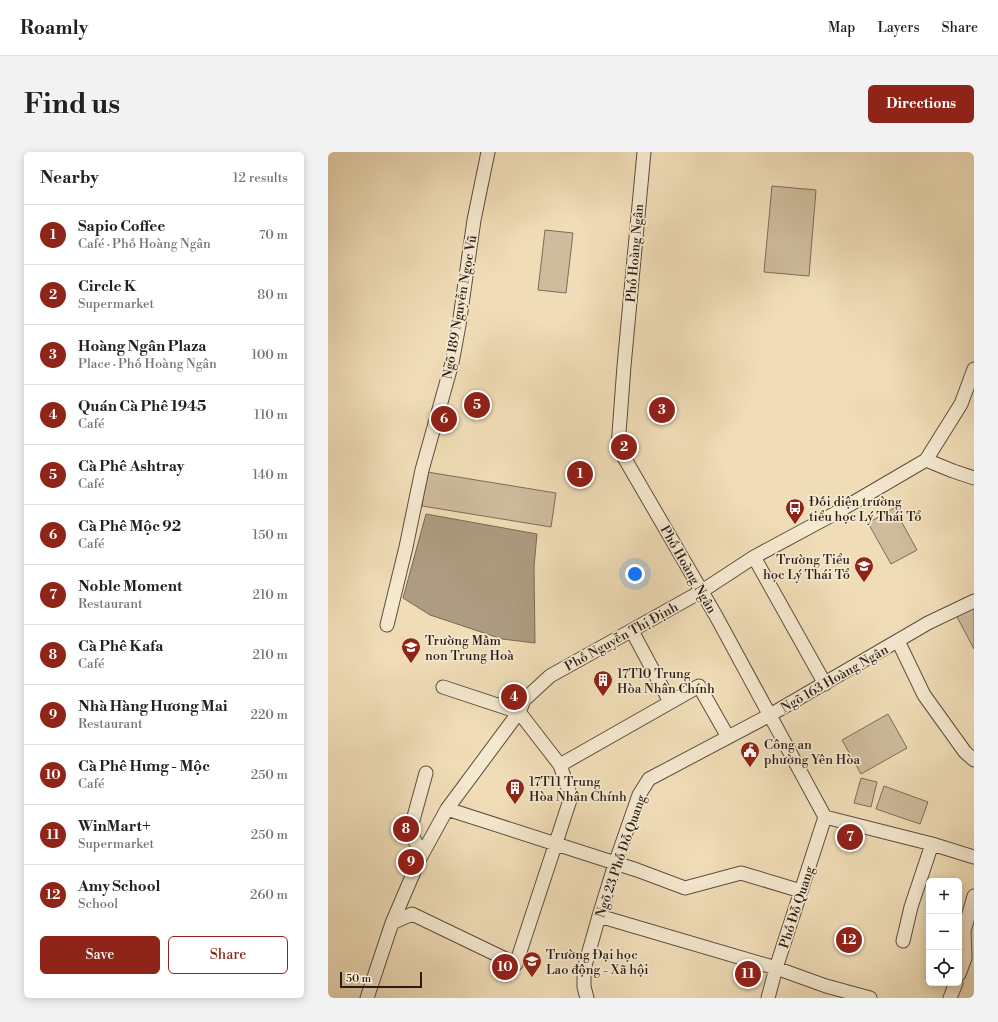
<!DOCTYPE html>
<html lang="en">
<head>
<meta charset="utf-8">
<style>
	body { margin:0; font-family:"Libre Bodoni",serif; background:#f2f2f2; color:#202124 }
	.controls { position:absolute; right:12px; bottom:12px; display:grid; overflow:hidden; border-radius:6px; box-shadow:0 2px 10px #0003 }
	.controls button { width:36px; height:36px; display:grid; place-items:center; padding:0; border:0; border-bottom:1px solid #e0e0e0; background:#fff; color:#202124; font:20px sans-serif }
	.scale { position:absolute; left:12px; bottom:10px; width:82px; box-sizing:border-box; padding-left:4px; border:2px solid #2a1d17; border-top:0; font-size:11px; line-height:14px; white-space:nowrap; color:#2a1d17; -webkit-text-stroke:3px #f5e9d0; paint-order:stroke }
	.you { position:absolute; left:307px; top:422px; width:14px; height:14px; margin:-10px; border:3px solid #fff; border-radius:50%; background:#1a73e8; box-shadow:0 0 0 6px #1a73e833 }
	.badge { display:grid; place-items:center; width:26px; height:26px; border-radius:50%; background:#8f2418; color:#fff; font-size:13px; font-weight:700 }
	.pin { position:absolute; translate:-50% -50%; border:2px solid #fff; box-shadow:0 1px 4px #0006 }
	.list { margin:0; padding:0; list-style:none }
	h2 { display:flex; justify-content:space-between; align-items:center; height:52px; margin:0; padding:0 16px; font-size:17px }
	h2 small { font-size:13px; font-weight:400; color:#757577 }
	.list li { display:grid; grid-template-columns:26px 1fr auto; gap:12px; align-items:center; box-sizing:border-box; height:60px; padding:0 16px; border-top:1px solid #e0e0e0 }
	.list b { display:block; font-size:15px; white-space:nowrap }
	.list p { margin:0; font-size:13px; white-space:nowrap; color:#757577 }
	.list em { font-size:13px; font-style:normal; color:#757577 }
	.actions { display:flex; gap:8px; padding:12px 16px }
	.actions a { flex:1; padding:9px 0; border:1px solid #8f2418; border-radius:6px; text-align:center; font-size:14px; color:#8f2418 }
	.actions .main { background:#8f2418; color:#fff }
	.icon { flex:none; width:22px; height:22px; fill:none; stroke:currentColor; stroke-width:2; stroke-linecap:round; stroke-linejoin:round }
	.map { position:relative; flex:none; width:646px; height:846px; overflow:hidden; border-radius:6px }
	header { display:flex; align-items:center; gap:24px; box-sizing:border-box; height:56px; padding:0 20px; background:#fff; border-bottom:1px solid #e0e0e0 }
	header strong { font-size:19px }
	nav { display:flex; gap:22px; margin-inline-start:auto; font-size:14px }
	.intro { display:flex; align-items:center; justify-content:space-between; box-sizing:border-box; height:96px; padding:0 24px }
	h1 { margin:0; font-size:28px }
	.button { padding:10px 18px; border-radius:6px; background:#8f2418; color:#fff; font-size:14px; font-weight:700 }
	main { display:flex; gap:24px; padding:0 24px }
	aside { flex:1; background:#fff; border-radius:6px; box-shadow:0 2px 10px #0003 }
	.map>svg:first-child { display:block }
	.green { fill:#cebc9c; stroke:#7c6c5a }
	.water { fill:#ad9c81; stroke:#796957 }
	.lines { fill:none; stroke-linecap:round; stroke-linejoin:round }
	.minor-casing { stroke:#5c4d3f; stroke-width:15 }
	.minor { stroke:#f5e9d0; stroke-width:13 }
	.labels { text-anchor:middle; stroke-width:3.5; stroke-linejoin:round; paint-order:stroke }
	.street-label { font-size:13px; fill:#2a1d17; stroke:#f5e9d0 }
	.poi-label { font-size:13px; fill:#2a1d17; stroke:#f5e9d0; text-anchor:start }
</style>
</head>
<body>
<header>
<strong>Roamly</strong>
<nav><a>Map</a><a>Layers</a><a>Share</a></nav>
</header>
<div class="intro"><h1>Find us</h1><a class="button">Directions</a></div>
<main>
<aside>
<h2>Nearby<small>12 results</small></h2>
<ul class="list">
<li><span class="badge">1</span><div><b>Sapio Coffee</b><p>Café · Phố Hoàng Ngân</p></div><em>70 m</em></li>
<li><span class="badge">2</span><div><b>Circle K</b><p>Supermarket</p></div><em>80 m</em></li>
<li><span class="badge">3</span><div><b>Hoàng Ngân Plaza</b><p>Place · Phố Hoàng Ngân</p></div><em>100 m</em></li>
<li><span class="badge">4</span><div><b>Quán Cà Phê 1945</b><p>Café</p></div><em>110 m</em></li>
<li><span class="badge">5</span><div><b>Cà Phê Ashtray</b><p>Café</p></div><em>140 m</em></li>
<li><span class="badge">6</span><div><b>Cà Phê Mộc 92</b><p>Café</p></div><em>150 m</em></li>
<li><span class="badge">7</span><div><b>Noble Moment</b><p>Restaurant</p></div><em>210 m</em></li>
<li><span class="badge">8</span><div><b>Cà Phê Kafa</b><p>Café</p></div><em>210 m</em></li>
<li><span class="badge">9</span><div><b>Nhà Hàng Hương Mai</b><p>Restaurant</p></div><em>220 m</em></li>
<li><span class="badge">10</span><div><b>Cà Phê Hưng - Mộc</b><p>Café</p></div><em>250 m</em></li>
<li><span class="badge">11</span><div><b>WinMart+</b><p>Supermarket</p></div><em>250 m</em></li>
<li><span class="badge">12</span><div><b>Amy School</b><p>School</p></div><em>260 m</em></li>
</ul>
<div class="actions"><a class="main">Save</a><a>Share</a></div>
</aside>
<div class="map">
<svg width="646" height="846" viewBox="0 0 646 846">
	<rect width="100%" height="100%" fill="#f0ddb7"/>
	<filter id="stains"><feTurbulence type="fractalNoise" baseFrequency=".005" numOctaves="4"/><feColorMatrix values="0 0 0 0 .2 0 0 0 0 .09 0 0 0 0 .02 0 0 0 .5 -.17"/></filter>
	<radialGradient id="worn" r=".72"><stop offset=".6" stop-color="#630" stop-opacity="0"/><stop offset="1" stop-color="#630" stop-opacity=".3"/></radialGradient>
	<path class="green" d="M444 34 488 38 481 124 436 120Z
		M217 78 245 81 238 141 210 138Z
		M99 320 228 341 223 375 94 354Z
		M566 356 589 398 563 412 540 371Z
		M646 455V497L629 465Z
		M560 562 579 596 533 622 514 588Z
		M533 626 549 630 543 655 526 651Z
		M556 634 600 650 592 672 548 657Z"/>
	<path class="water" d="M98 362 209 382 206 415 207 491 174 487 102 463 75 446Z"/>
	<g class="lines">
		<g class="minor-casing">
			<path id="minor" d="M316 0 296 214 290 295 388 464 497 665 604 692 646 705
				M598 308 625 319 646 326
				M426 405 497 532
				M59 473 78 395 94 318 124 211 131 173 146 68 160 0
				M304 479 342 550
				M570 489 596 543 637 600 646 608
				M232 613 371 534 400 585
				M119 657 309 718 357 736 413 721 473 739
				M94 703 82 679 98 621
				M271 764 448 816 498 834 542 846
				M64 771 84 762 188 812 243 645 232 613 191 560 115 535
				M575 789 583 755 604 692
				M631 822 637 806 636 779 646 744
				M39 846 64 771 91 708 119 657 191 560 196 548 222 524 374 439 426 405 504 363 598 308 633 252 646 217
				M259 846 256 835V817L271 764 287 712 311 643 321 627 442 563 600 471 646 449
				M440 846 448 816 497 665
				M622 846 628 831"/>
		</g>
		<use href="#minor" class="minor"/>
	</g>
	<defs>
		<g id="bus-pin" transform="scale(1)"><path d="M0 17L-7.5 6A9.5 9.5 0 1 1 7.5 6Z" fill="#8f2418" stroke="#f5e9d0"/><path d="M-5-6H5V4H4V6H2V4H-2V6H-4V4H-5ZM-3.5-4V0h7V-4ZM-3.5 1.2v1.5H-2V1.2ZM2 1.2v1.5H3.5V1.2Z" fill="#fff"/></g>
		<g id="school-pin" transform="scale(1)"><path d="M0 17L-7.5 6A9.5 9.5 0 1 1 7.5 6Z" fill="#8f2418" stroke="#f5e9d0"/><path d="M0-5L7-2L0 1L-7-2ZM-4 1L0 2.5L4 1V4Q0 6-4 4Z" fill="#fff"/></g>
		<g id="building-pin" transform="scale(1)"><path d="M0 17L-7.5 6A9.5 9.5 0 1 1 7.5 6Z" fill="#8f2418" stroke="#f5e9d0"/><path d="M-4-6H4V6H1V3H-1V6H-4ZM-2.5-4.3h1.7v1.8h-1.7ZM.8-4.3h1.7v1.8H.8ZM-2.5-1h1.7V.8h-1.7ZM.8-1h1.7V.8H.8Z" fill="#fff"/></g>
		<g id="civic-pin" transform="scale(1)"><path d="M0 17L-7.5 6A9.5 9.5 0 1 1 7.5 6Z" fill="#8f2418" stroke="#f5e9d0"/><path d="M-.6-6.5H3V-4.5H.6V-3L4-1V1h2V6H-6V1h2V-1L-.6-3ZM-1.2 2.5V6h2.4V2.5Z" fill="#fff"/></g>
		<g id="university-pin" transform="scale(1)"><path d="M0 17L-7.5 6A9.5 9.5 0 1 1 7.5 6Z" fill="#8f2418" stroke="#f5e9d0"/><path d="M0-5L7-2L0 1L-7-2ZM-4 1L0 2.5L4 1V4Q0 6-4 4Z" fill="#fff"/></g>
	</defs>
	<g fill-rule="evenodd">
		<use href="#bus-pin" x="467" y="356"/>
		<use href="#school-pin" x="536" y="414"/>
		<use href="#school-pin" x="83" y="495"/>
		<use href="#building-pin" x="275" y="528"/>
		<use href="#civic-pin" x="422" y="599"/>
		<use href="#building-pin" x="187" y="636"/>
		<use href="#university-pin" x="204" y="809"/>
	</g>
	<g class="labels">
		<g class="street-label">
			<text transform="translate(306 101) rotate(-85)" y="5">Phố Hoàng Ngân</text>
			<text transform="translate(131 155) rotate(-80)" y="5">Ngõ 189 Nguyễn Ngọc Vũ</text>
			<text transform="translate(361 417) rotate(60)" y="5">Phố Hoàng Ngân</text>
			<text transform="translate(293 484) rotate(-29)" y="5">Phố Nguyễn Thị Định</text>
			<text transform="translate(506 526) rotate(-30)" y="5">Ngõ 163 Hoàng Ngân</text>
			<text transform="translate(292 704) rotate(-71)" y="5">Ngõ 23 Phố Đỗ Quang</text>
			<text transform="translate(468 755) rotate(-72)" y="5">Phố Đỗ Quang</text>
		</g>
		<g class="poi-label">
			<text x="481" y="354">Đối diện trường<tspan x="481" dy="15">tiểu học Lý Thái Tổ</tspan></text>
			<text x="522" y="412" text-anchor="end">Trường Tiểu<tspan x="522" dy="15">học Lý Thái Tổ</tspan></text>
			<text x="97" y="493">Trường Mầm<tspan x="97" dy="15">non Trung Hoà</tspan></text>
			<text x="289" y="526">17T10 Trung<tspan x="289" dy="15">Hòa Nhân Chính</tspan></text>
			<text x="436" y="597">Công an<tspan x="436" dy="15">phường Yên Hòa</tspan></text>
			<text x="201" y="634">17T11 Trung<tspan x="201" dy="15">Hòa Nhân Chính</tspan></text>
			<text x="218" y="807">Trường Đại học<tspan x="218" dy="15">Lao động - Xã hội</tspan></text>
		</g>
	</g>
	<rect width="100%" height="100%" filter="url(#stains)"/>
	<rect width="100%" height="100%" fill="url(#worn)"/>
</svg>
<div class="controls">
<button>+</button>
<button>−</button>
<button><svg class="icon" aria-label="locate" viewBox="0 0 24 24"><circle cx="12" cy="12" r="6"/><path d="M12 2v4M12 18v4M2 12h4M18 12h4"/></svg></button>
</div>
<div class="scale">50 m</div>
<div class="you"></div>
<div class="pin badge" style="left:252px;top:322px">1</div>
<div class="pin badge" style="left:296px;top:295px">2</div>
<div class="pin badge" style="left:334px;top:258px">3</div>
<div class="pin badge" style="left:186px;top:545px">4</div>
<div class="pin badge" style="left:149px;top:253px">5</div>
<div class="pin badge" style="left:116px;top:267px">6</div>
<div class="pin badge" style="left:522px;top:685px">7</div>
<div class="pin badge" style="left:78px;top:677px">8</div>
<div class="pin badge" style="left:83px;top:710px">9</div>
<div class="pin badge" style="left:177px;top:815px">10</div>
<div class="pin badge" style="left:420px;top:822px">11</div>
<div class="pin badge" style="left:521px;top:788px">12</div>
</div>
</main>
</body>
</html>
